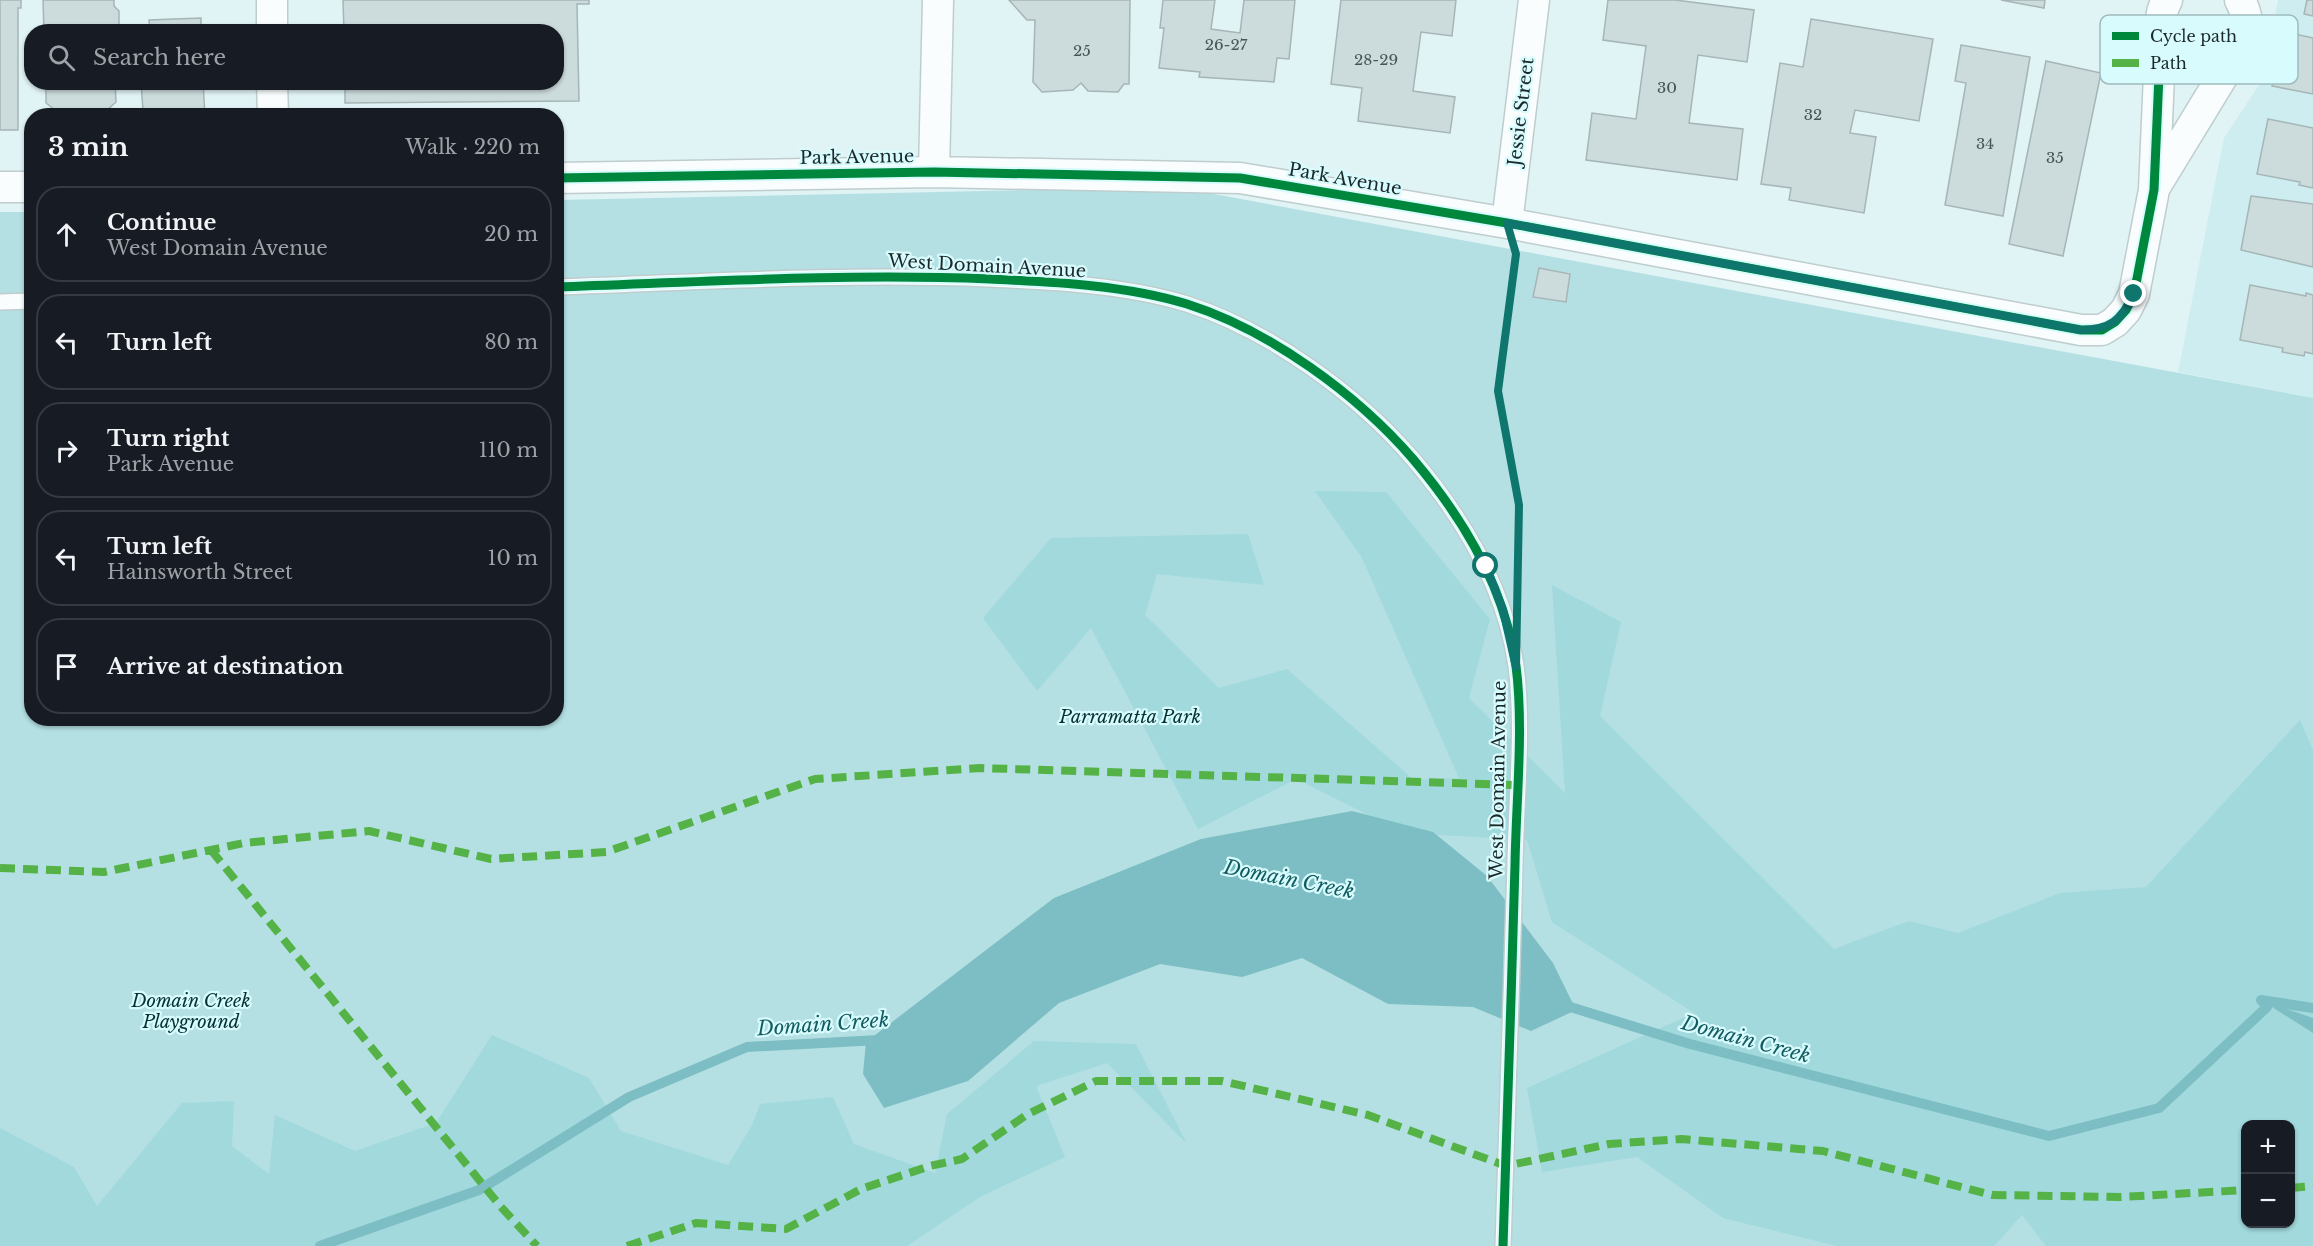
<!DOCTYPE html>
<html lang="en">
<head>
<meta charset="utf-8">
<style>
	body { margin:0; font-family:"Libre Baskerville",serif; background:#242831; color:#f1f3f6 }
	.controls { position:absolute; right:18px; bottom:18px; display:grid; overflow:hidden; border-radius:12px; box-shadow:0 2px 4px #0004 }
	.controls button { width:54px; height:54px; display:grid; place-items:center; padding:0; border:0; border-bottom:2px solid #363941; background:#171b24; color:#f1f3f6; font:30px sans-serif }
	.stop { position:absolute; width:18px; height:18px; margin:-14px; border:4px solid #0f766e; border-radius:50%; background:#fff }
	.stop.end { background:#0f766e; border-color:#fff; box-shadow:0 2px 6px #0008 }
	.list { margin:0; padding:0; list-style:none }
	h2 { display:flex; justify-content:space-between; align-items:center; height:78px; margin:0; padding:0 24px; font-size:26px }
	h2 small { font-size:20px; font-weight:400; color:#9ea1a6 }
	.list li { display:grid; grid-template-columns:39px 1fr auto; gap:18px; align-items:center; box-sizing:border-box; height:96px; margin:0 12px 12px; padding:0 12px; border:2px solid #363941; border-radius:24px }
	.list b { display:block; font-size:22px; white-space:nowrap }
	.list p { margin:0; font-size:20px; white-space:nowrap; color:#9ea1a6 }
	.list em { font-size:20px; font-style:normal; color:#9ea1a6 }
	.icon { flex:none; width:33px; height:33px; fill:none; stroke:currentColor; stroke-width:2; stroke-linecap:round; stroke-linejoin:round }
	.map { position:relative; flex:none; width:2313px; height:1246px; overflow:hidden }
	.search { position:absolute; background:#171b24; box-shadow:0 2px 4px #0004; left:24px; top:24px; width:540px; height:66px; display:flex; align-items:center; gap:15px; box-sizing:border-box; padding:0 21px; border-radius:24px; color:#9ea1a6; font-size:22px }
	.panel { position:absolute; background:#171b24; box-shadow:0 2px 4px #0004; left:24px; top:108px; width:540px; height:618px; border-radius:24px }
	.map>svg:first-child { display:block }
	.built { fill:#cdedf0 }
	.green { fill:#b4e0e3; fill-rule:evenodd }
	.forest { fill:#a1d9dd; fill-rule:evenodd }
	.water { fill:#7cbec3 }
	.lines { fill:none; stroke-linecap:round; stroke-linejoin:round }
	.stream { stroke:#7cbec3; stroke-width:10 }
	.building { fill:#ccdbdc; stroke:#a6b5b6; stroke-width:1.5 }
	.service-casing { stroke:#bfcdce; stroke-width:18 }
	.minor-casing { stroke:#bfcdce; stroke-width:33 }
	.path { stroke:#d5dadb; stroke-width:4; stroke-dasharray:4.5 3; stroke-linecap:butt }
	.service { stroke:#fafdfe; stroke-width:15 }
	.minor { stroke:#fafdfe; stroke-width:30 }
	.quiet { stroke:#55b246; stroke-width:8; stroke-dasharray:15 8; stroke-linecap:butt }
	.cycleway-casing { stroke:#d8fbfd; stroke-width:13 }
	.cycleway { stroke:#00873e; stroke-width:9 }
	.route { stroke:#0f766e; stroke-width:8 }
	.labels { text-anchor:middle; stroke-width:4.5; stroke-linejoin:round; paint-order:stroke }
	.number-label { font-size:15px; fill:#475556 }
	.street-label { font-size:18px; fill:#1b2829; stroke:#d8fbfd }
	.park-label { font-size:18px; font-style:italic; fill:#043133; stroke:#d8fbfd }
	.water-label { font-size:20px; font-style:italic; fill:#125c61; stroke:#d8fbfd }
	.key { fill:#d8fbfd; stroke:#9fbcbd; stroke-width:1.5 }
	.key-label { font-size:16px; fill:#1b2829 }
</style>
</head>
<body>
<div class="map">
<svg width="2313" height="1246" viewBox="0 0 2313 1246">
	<rect width="100%" height="100%" fill="#e0f3f5"/>
	<path class="built" d="M2278 0H2313V398L2178 372 2224 138 2263 79Z"/>
	<path class="green" d="M1176 187 2313 398V1246H0V212H31L32 718H556L557 200ZM2246 1124H2290V1224H2246Z"/>
	<path class="forest" d="M1315 491 1386 492 1490 619 1469 698 1565 793 1552 585 1621 622 1600 716 1834 949 1909 921 1958 933 2060 893 2146 887 2300 720 2313 750V1018L2264 1002 2313 1033V1246H2046L2022 1215 1994 1246H1837L1723 1218 1637 1157 1542 1172 1527 1088 1694 1013 1552 922 1527 840 1405 833 1296 779 1198 829 1091 628 1037 691 983 618 1051 538 1248 534 1264 585 1157 574 1145 615 1219 688 1287 669 1414 780 1459 778 1362 558ZM2246 1124H2290V1224H2246Z
		M492 1035 589 1078 621 1131 728 1165 752 1125 760 1104 833 1097 854 1144 935 1173 947 1114 1034 1041 1136 1044 1187 1144 1107 1063 1036 1086 1065 1157 980 1197 907 1246H0V1128L74 1167 97 1206 182 1103 234 1101 232 1146 269 1174 275 1115 355 1151 436 1123Z"/>
	<path class="water" d="M1352 811 1433 832 1487 876 1553 963 1576 1010 1531 1031 1473 1007 1388 1004 1302 958 1242 977 1160 964 1059 1003 968 1081 884 1108 863 1074 866 1042 1054 898 1201 839Z
		M2261 1000 2313 1018V1033Z"/>
	<g class="lines">
		<path class="stream" d="M1564 1005 1690 1044 2049 1136 2159 1108 2267 1007 2261 1000 2313 1008
			M320 1246 479 1190 629 1097 747 1047 879 1040"/>
	</g>
	<path class="building" d="M0 0H21V8H18V130H0Z
		M43 0H114V6L119 11V30L44 32Z
		M343 0H589V4H577L579 101 345 103V82H556V32H344Z
		M1009 0H1130L1129 84H1124L1118 92 1088 91 1081 83 1073 90 1042 92 1033 82 1035 20H1027Z
		M1163 0H1215L1211 29 1240 33 1244 0H1295L1289 59 1277 58 1274 82 1199 77 1200 72 1159 68 1164 28H1160Z
		M1341 0H1456L1452 36 1421 32 1413 91 1455 97 1450 133 1358 121 1362 88 1331 84Z
		M1608 0H1675L1754 10 1747 62 1698 55 1689 123 1743 129 1737 180 1586 160 1592 113 1636 119 1646 46 1603 40Z
		M2001 0H2045L2044 8Z
		M2001 0H2045L2044 8Z
		M2307 0H2313V16L2304 14Z
		M201 18V32H139L150 30 149 20Z
		M1811 19 1933 39 1919 121 1855 110 1850 133 1876 137 1864 213 1789 200 1791 188 1761 184 1780 63 1803 67Z
		M2282 31 2313 38V94L2272 86Z
		M1961 45 2030 57 2003 216 1945 205 1966 83 1955 81Z
		M2046 61 2101 73 2063 256 2009 244Z
		M46 82H115L116 102 107 110H99V116H67V110H55L46 103Z
		M141 82H203L205 116H150L143 111Z
		M2268 119 2313 128V188L2299 185 2300 182 2257 174Z
		M2251 196 2313 204V267L2241 250Z
		M1539 268 1570 274 1566 302 1533 297Z
		M2250 285 2306 296V293L2313 295V354L2305 352 2304 356 2282 352 2283 348 2240 340Z"/>
	<g class="lines">
		<g class="service-casing">
			<path id="service" d="M556 287C701 282 845 273 990 279 1054 282 1125 285 1187 304 1269 330 1357 394 1413 459 1464 519 1505 587 1516 666 1524 727 1516 802 1515 865 1511 992 1508 1119 1503 1246
				M0 302 32 301"/>
		</g>
		<g class="minor-casing">
			<path id="minor" d="M272 0V32
				M2167 0C2161 11 2159 23 2163 36 2182 96 2272 60 2240 0
				M272 82 273 116
				M934 172 938 0
				M556 178 934 172 1240 178 1507 223 2081 330H2102L2115 322 2126 310 2134 294 2154 190 2161 29
				M0 187H32
				M2155 187 2238 51
				M1507 223 1534 0"/>
		</g>
		<path class="path" d="M1516 258 1498 391 1519 505 1518 569"/>
		<use href="#service" class="service"/>
		<use href="#minor" class="minor"/>
		<path class="quiet" d="M211 850 501 1207 537 1246
			M0 868 104 872 244 843 369 831 491 859 606 852 815 779 980 768 1516 785
			M2290 1188 2313 1186
			M627 1246 696 1223 786 1229 861 1189 930 1166 962 1159 1028 1114 1096 1081H1222L1368 1115 1506 1166 1609 1144 1681 1139 1823 1151 1992 1195 2120 1197 2246 1190"/>
		<g class="cycleway-casing">
			<path id="cycleway" d="M556 178 934 172 1240 178 1507 223 2081 330H2102L2115 322 2126 310 2134 294 2154 190 2161 29
				M556 287C701 282 845 273 990 279 1054 282 1125 285 1187 304 1269 330 1357 394 1413 459 1464 519 1505 587 1516 666 1524 727 1516 802 1515 865 1511 992 1508 1119 1503 1246"/>
		</g>
		<use href="#cycleway" class="cycleway"/>
	</g>
	<g class="lines">
		<path class="route" d="M1486 566 1503 610 1516 667 1519 505 1498 391 1516 254 1507 223 2081 330C2111 329 2120 321 2134 294"/>
	</g>
	<g class="labels">
		<g class="number-label">
			<text x="1226" y="50">26-27</text>
			<text x="1082" y="56">25</text>
			<text x="1376" y="65">28-29</text>
			<text x="1667" y="93">30</text>
			<text x="1813" y="120">32</text>
			<text x="1985" y="149">34</text>
			<text x="2055" y="163">35</text>
		</g>
		<g class="street-label">
			<text transform="translate(1521 112) rotate(-83)" y="6">Jessie Street</text>
			<text transform="translate(857 157) rotate(-1)" y="6">Park Avenue</text>
			<text transform="translate(1345 179) rotate(10)" y="6">Park Avenue</text>
			<text transform="translate(987 266) rotate(3)" y="6">West Domain Avenue</text>
			<text transform="translate(1498 780) rotate(-89)" y="6">West Domain Avenue</text>
		</g>
		<g class="park-label">
			<text x="1130" y="723">Parramatta Park</text>
			<text x="191" y="1007">Domain Creek<tspan x="191" dy="21">Playground</tspan></text>
		</g>
		<g class="water-label">
			<text transform="translate(1289 879) rotate(11)" y="7">Domain Creek</text>
			<text transform="translate(823 1024) rotate(-4)" y="7">Domain Creek</text>
			<text transform="translate(1746 1039) rotate(15)" y="7">Domain Creek</text>
		</g>
	</g>
	<rect x="2100" y="15" width="198" height="69" rx="9" class="key"/>
	<rect x="2112" y="32" width="27" height="8" fill="#00873e"/>
	<rect x="2112" y="59" width="27" height="8" fill="#55b246"/>
	<g class="key-label">
		<text x="2150" y="42">Cycle path</text>
		<text x="2150" y="69">Path</text>
	</g>
</svg>
<div class="controls">
<button>+</button>
<button>−</button>
</div>
<div class="stop" style="left:1486px;top:566px"></div>
<div class="stop end" style="left:2134px;top:294px"></div>
<div class="search"><svg class="icon" aria-label="search" viewBox="0 0 24 24"><circle cx="10" cy="10" r="6"/><path d="M15 15l6 6"/></svg>Search here</div>
<section class="panel">
<h2>3 min<small>Walk · 220 m</small></h2>
<ul class="list">
<li><svg class="icon" aria-label="ahead" viewBox="0 0 24 24"><path d="M12 20V5M6 11l6-6 6 6"/></svg><div><b>Continue</b><p>West Domain Avenue</p></div><em>20 m</em></li>
<li><svg class="icon" aria-label="left" viewBox="0 0 24 24"><path d="M17 20v-9H6M10 6l-5 5 5 5"/></svg><div><b>Turn left</b></div><em>80 m</em></li>
<li><svg class="icon" aria-label="right" viewBox="0 0 24 24"><path d="M7 20v-9h11M14 6l5 5-5 5"/></svg><div><b>Turn right</b><p>Park Avenue</p></div><em>110 m</em></li>
<li><svg class="icon" aria-label="left" viewBox="0 0 24 24"><path d="M17 20v-9H6M10 6l-5 5 5 5"/></svg><div><b>Turn left</b><p>Hainsworth Street</p></div><em>10 m</em></li>
<li><svg class="icon" aria-label="arrive" viewBox="0 0 24 24"><path d="M6 21V4h12l-3 4 3 4H6"/></svg><div><b>Arrive at destination</b></div></li>
</ul>
</section>
</div>
</body>
</html>
